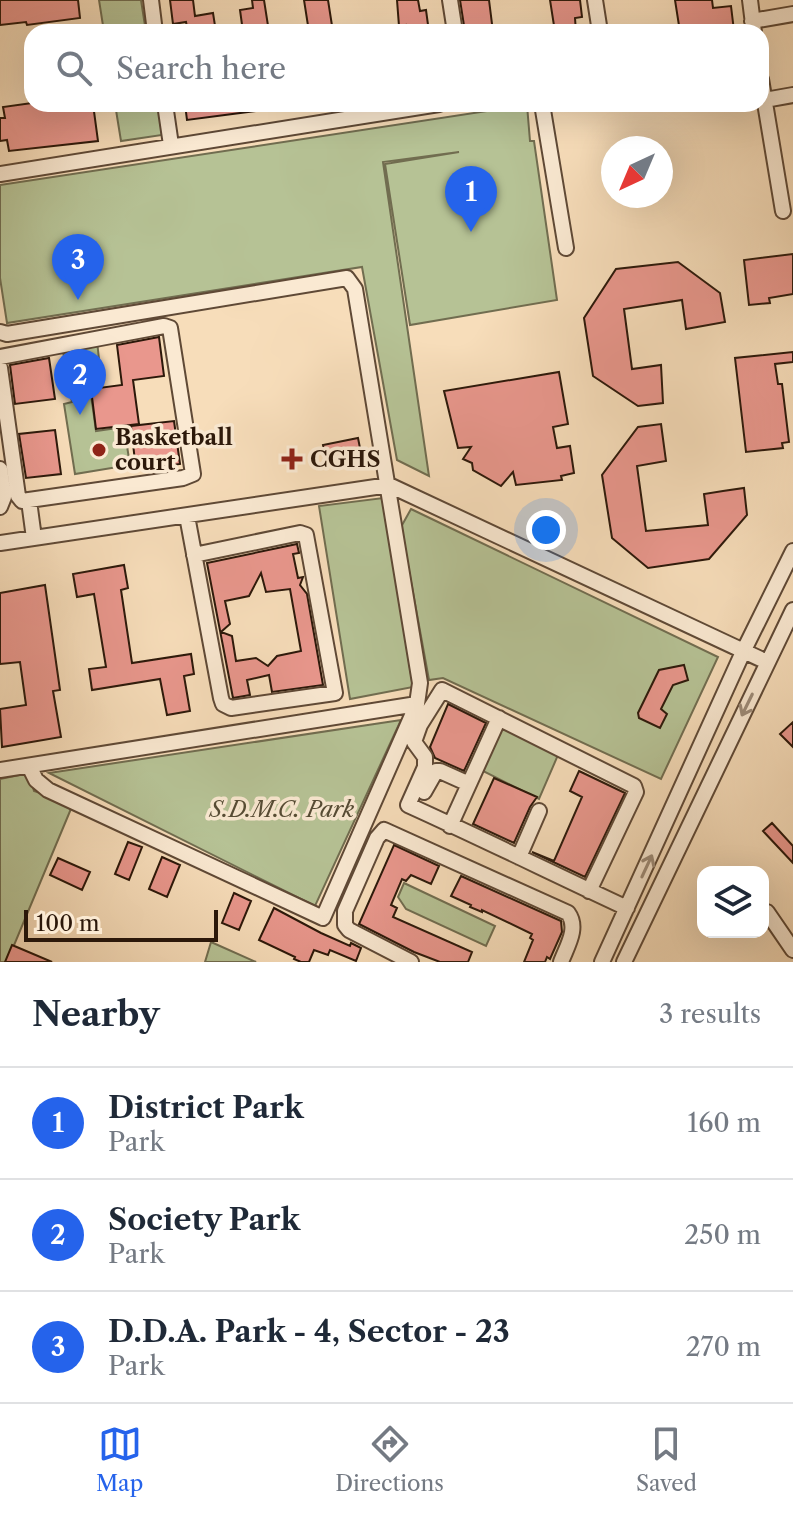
<!DOCTYPE html>
<html lang="en">
<head>
<meta charset="utf-8">
<style>
	body { margin:0; font-family:"Libre Caslon Text",serif; background:#f6f6f7; color:#1f2937 }
	.controls { position:absolute; right:24px; bottom:24px; display:grid; overflow:hidden; border-radius:16px; box-shadow:0 8px 32px #0002 }
	.controls button { width:72px; height:72px; display:grid; place-items:center; padding:0; border:0; border-bottom:2px solid #e0e1e3; background:#fff; color:#1f2937; font:40px sans-serif }
	.compass { position:absolute; left:601px; top:136px; width:72px; height:72px; border-radius:50%; background:#fff; box-shadow:0 8px 32px #0002; rotate:224deg }
	.scale { position:absolute; left:24px; bottom:20px; width:194px; box-sizing:border-box; padding-left:8px; border:4px solid #2c180a; border-top:0; font-size:22px; line-height:28px; white-space:nowrap; color:#2c180a; -webkit-text-stroke:6px #fae9d2; paint-order:stroke }
	.you { position:absolute; left:546px; top:530px; width:28px; height:28px; margin:-20px; border:6px solid #fff; border-radius:50%; background:#1a73e8; box-shadow:0 0 0 12px #1a73e833 }
	.badge { display:grid; place-items:center; width:52px; height:52px; border-radius:50%; background:#2563eb; color:#fff; font-size:26px; font-weight:700 }
	.pin { position:absolute; translate:-50% -66px; filter:drop-shadow(0 2px 4px #0008) }
	.pin::after { content:''; position:absolute; top:42px; width:28px; height:24px; background:inherit; clip-path:polygon(0 0,100% 0,50% 100%) }
	.list { margin:0; padding:0; list-style:none }
	h2 { display:flex; justify-content:space-between; align-items:center; height:104px; margin:0; padding:0 32px; font-size:34px }
	h2 small { font-size:26px; font-weight:400; color:#747a83 }
	.list li { display:grid; grid-template-columns:52px 1fr auto; gap:24px; align-items:center; box-sizing:border-box; height:112px; padding:0 32px; border-top:2px solid #e0e1e3 }
	.list b { display:block; font-size:30px; white-space:nowrap }
	.list p { margin:0; font-size:26px; white-space:nowrap; color:#747a83 }
	.list em { font-size:26px; font-style:normal; color:#747a83 }
	.icon { flex:none; width:44px; height:44px; fill:none; stroke:currentColor; stroke-width:2; stroke-linecap:round; stroke-linejoin:round }
	.map { position:relative; flex:none; width:793px; height:962px; overflow:hidden }
	.search { position:absolute; background:#fff; box-shadow:0 8px 32px #0002; left:24px; right:24px; top:24px; height:88px; display:flex; align-items:center; gap:20px; box-sizing:border-box; padding:0 28px; border-radius:24px; color:#747a83; font-size:30px }
	.sheet { height:440px; background:#fff }
	nav { display:flex; justify-content:space-around; align-items:center; box-sizing:border-box; height:112px; border-top:2px solid #e0e1e3; background:#fff; font-size:22px; color:#747a83 }
	nav a { display:grid; justify-items:center; gap:4px }
	nav .on { color:#2563eb }
	.map>svg:first-child { display:block }
	.green { fill:#b6c295; stroke:#716d50; stroke-width:2 }
	.building { fill:#e9978d; stroke:#2c180a; stroke-width:2; fill-rule:evenodd }
	.lines { fill:none; stroke-linecap:round; stroke-linejoin:round }
	.minor-casing { stroke:#5f4936; stroke-width:18 }
	.minor { stroke:#fae9d2; stroke-width:14 }
	.oneway { stroke:#9d8b78 }
	.poi-dot { fill:#8f2418; stroke:#fae9d2; stroke-width:3 }
	.labels { text-anchor:middle; stroke-width:7; stroke-linejoin:round; paint-order:stroke }
	.poi-label { font-size:22px; font-weight:bold; fill:#2c180a; stroke:#fae9d2; text-anchor:start }
	.park-label { font-size:22px; font-style:italic; fill:#554b34; stroke:#fae9d2 }
</style>
</head>
<body>
<div class="map">
<svg width="793" height="962" viewBox="0 0 793 962">
	<rect width="100%" height="100%" fill="#f7ddba"/>
	<filter id="stains"><feTurbulence type="fractalNoise" baseFrequency=".0025" numOctaves="4"/><feColorMatrix values="0 0 0 0 .2 0 0 0 0 .09 0 0 0 0 .02 0 0 0 .5 -.17"/></filter>
	<radialGradient id="worn" r=".72"><stop offset=".6" stop-color="#630" stop-opacity="0"/><stop offset="1" stop-color="#630" stop-opacity=".3"/></radialGradient>
	<path class="green" d="M99 0H141L146 32H104Z
		M115 104H158L162 135 121 141Z
		M527 105 530 141H534L557 300 410 325 385 164 459 152 383 162 429 476 397 460 362 267 7 323 0 278V185Z
		M97 341 101 377 89 380 96 431 124 427 130 465 75 474 64 404 72 402 62 346Z
		M383 498 413 687 350 699 319 506Z
		M411 509 718 657 661 779 443 678 429 680 401 527Z
		M401 720 315 906 49 773Z
		M500 724 558 755 539 799 483 771Z
		M29 773 34 791 73 804 7 962H0V779Z
		M404 883 495 926 486 946 406 909 398 897Z
		M211 942 256 962H205Z"/>
	<path class="building" d="M0 0H78L80 18 27 25 26 22 0 25Z
		M170 0H193L195 16 213 13 216 32H188L186 22 173 24Z
		M252 0H264L269 32H243L240 10 253 8Z
		M304 0H328L333 32H309Z
		M397 0H418L420 11 426 10 429 32H407L406 25 399 26Z
		M460 0H489L493 32H465Z
		M550 0H580L582 17 575 18 576 32H555Z
		M675 0H712L713 8 731 6 734 31 680 32Z
		M32 103 93 104 98 141 9 151 7 140 0 141V118H5L3 107Z
		M185 104H255V111L187 120Z
		M793 254V294L769 298 770 303 749 305 744 260Z
		M678 262 720 293 725 322 686 329 682 300 624 309 632 369 661 365 663 403 638 406 593 376 584 318 616 269Z
		M159 337 164 376 133 380 139 424 96 429 91 389 122 385 117 345Z
		M793 352V362L775 364 778 384H782L789 442 782 443 783 448 746 452 735 358Z
		M49 358 55 399 15 404 10 365Z
		M559 372 568 424 553 427 557 448 570 446 574 473 561 476 562 480 516 485 513 472 501 486 473 470 472 463 463 459 471 447 458 448 444 391Z
		M174 421 180 464 136 470 131 426Z
		M661 424 666 461 637 466 646 531 708 525 704 494 723 491 744 488 747 515 709 559 648 568 612 538 602 475 638 427Z
		M55 430 61 474 26 478 19 434Z
		M358 438 362 458 327 465 323 445Z
		M297 544 299 553 293 554 298 578 303 577 300 585 307 594 323 685 272 692 269 675 247 680 250 695 233 698 207 563ZM261 573 266 592 290 589 301 651 277 656 268 666 256 658 236 661 232 636 221 632 230 624 225 601 249 596Z
		M124 565 128 588 121 590 132 663 191 654 194 674 184 676 190 711 167 715 160 679 92 690 89 669 106 667 94 594 77 597 73 574Z
		M45 585 60 690 53 691 61 737 2 747 0 709 26 705 20 662 0 664V593Z
		M684 665 688 680 673 685 661 709 667 714 660 728 639 718 638 713 659 670Z
		M448 704 486 723 464 771 435 758 430 747Z
		M793 722V747L780 734Z
		M579 771 625 793 585 877 532 852 554 861 582 797 570 791Z
		M494 778 537 797 530 807 514 843 473 824Z
		M772 823 793 846V863L763 831Z
		M128 842 142 847 129 880 115 874Z
		M394 845 439 866 431 884 411 875 406 881 402 879 391 905 397 908 393 917 472 952 468 962H440L414 952 359 924Z
		M162 857 180 865 167 897 149 889Z
		M58 858 90 872 82 890 50 875Z
		M461 876 561 921 562 932 550 959 547 957 545 962H524L533 940 530 938 532 934 482 910V912L470 907 471 905 451 896Z
		M234 893 251 901 239 930 222 923Z
		M274 908 321 933 350 946 351 943 361 948 356 961 330 950 328 955 314 950 309 962H301L294 959 295 957 259 940Z
		M12 945 52 962H5Z"/>
	<g class="lines">
		<g class="minor-casing">
			<path id="minor" d="M151 0 155 32
				M450 0 455 32
				M595 0 600 32
				M750 0 754 32
				M752 21 793 14
				M761 79 783 211
				M765 100 793 95
				M165 104 171 145
				M542 104 566 248
				M0 174 439 104
				M0 332 7 334 347 278 355 289 420 683 417 704 323 918 48 790 36 780 29 766
				M0 357 164 326 170 328 193 474 183 478 22 501 18 496 0 368
				M0 469 4 497 0 507
				M29 501 34 538
				M187 516 221 698 223 704 231 708 335 693 306 535 300 533 194 555
				M0 543 389 485 767 662
				M0 770 417 704
				M424 792 436 771H440L469 784
				M450 826 499 718
				M519 857 539 811
				M589 891 636 792 634 786 442 690 420 725 414 742 425 757V767L408 805C481 838 554 874 627 908
				M767 912 793 950
				M411 962 349 930 345 925V911L377 838 384 830 568 913C579 928 567 946 561 962
				M602 962 743 652 793 551
				M624 962 793 610"/>
		</g>
		<use href="#minor" class="minor"/>
	</g>
	<defs><path id="oneway-shaft" d="M-6 0H5M1.5-3L5.5 0L1.5 3" fill="none" stroke-width="1.6" stroke-linecap="round" stroke-linejoin="round" transform="scale(2)"/></defs>
	<g class="oneway">
		<use href="#oneway-shaft" transform="translate(747 705) rotate(116)"/>
		<use href="#oneway-shaft" transform="translate(647 866) rotate(-65)"/>
	</g>
	<g class="poi-dot">
		<circle cx="99" cy="450" r="8"/>
		<path d="M288 447h8v8h8v8h-8v8h-8v-8h-8v-8h8z"/>
	</g>
	<g class="labels">
		<g class="poi-label">
			<text x="115" y="445">Basketball<tspan x="115" dy="25">court</tspan></text>
			<text x="310" y="467">CGHS</text>
		</g>
		<g class="park-label">
			<text x="282" y="817">S.D.M.C. Park</text>
		</g>
	</g>
	<rect width="100%" height="100%" filter="url(#stains)"/>
	<rect width="100%" height="100%" fill="url(#worn)"/>
</svg>
<div class="controls">
<button><svg class="icon" aria-label="layers" viewBox="0 0 24 24"><path d="M12 4l9 5-9 5-9-5zM3 14l9 5 9-5"/></svg></button>
</div>
<svg class="compass" viewBox="-18 -18 36 36"><path d="M0-13l5 13h-10z" fill="#e53935"/><path d="M0 13l5-13h-10z" fill="#747a83"/></svg>
<div class="scale">100 m</div>
<div class="you"></div>
<div class="pin badge" style="left:471px;top:232px">1</div>
<div class="pin badge" style="left:80px;top:415px">2</div>
<div class="pin badge" style="left:78px;top:300px">3</div>
<div class="search"><svg class="icon" aria-label="search" viewBox="0 0 24 24"><circle cx="10" cy="10" r="6"/><path d="M15 15l6 6"/></svg>Search here</div>
</div>
<section class="sheet">
<h2>Nearby<small>3 results</small></h2>
<ul class="list">
<li><span class="badge">1</span><div><b>District Park</b><p>Park</p></div><em>160 m</em></li>
<li><span class="badge">2</span><div><b>Society Park</b><p>Park</p></div><em>250 m</em></li>
<li><span class="badge">3</span><div><b>D.D.A. Park - 4, Sector - 23</b><p>Park</p></div><em>270 m</em></li>
</ul>
</section>
<nav>
<a class="on"><svg class="icon" aria-label="map" viewBox="0 0 24 24"><path d="M3 6l6-2 6 2 6-2v14l-6 2-6-2-6 2zM9 4v14M15 6v14"/></svg>Map</a>
<a><svg class="icon" aria-label="directions" viewBox="0 0 24 24"><path d="M12 3l9 9-9 9-9-9zM9 14v-3h6M13 9l2 2-2 2"/></svg>Directions</a>
<a><svg class="icon" aria-label="saved" viewBox="0 0 24 24"><path d="M7 4h10v16l-5-4-5 4z"/></svg>Saved</a>
</nav>
</body>
</html>
